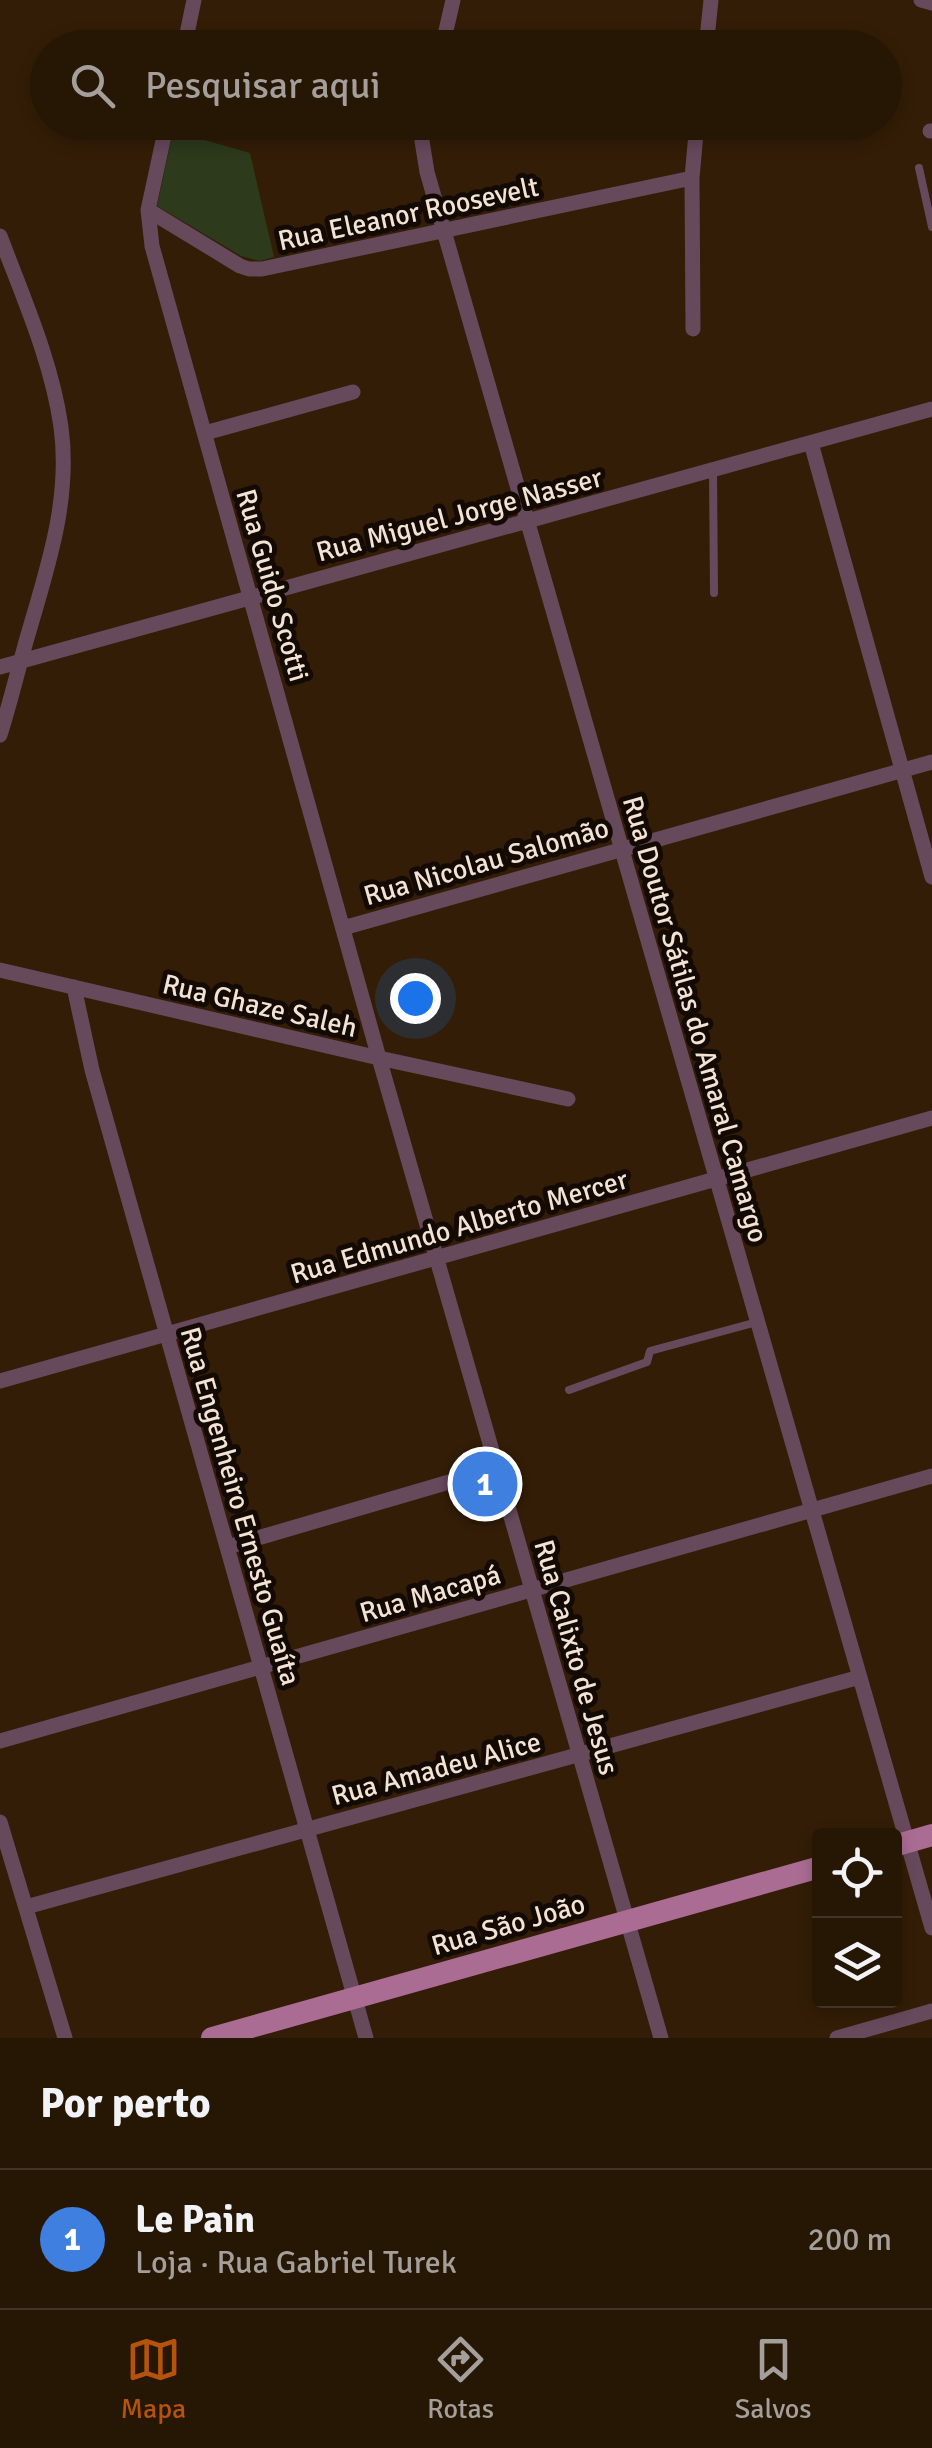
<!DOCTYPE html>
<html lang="pt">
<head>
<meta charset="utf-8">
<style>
	body { margin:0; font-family:Signika,sans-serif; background:#2e1f0e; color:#f1f3f6 }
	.controls { position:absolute; right:30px; bottom:30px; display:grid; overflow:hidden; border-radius:10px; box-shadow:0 5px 15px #0003 }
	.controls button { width:90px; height:90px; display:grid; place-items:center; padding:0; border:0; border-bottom:2px solid #423526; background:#261604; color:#f1f3f6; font:50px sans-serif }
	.you { position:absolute; left:415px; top:998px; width:35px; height:35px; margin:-25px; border:8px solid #fff; border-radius:50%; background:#1a73e8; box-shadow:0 0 0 15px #1a73e833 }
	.badge { display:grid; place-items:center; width:65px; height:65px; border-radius:50%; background:#b45309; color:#fff; font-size:32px; font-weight:700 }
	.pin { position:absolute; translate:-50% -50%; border:5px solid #fff; box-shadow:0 2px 10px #0006 }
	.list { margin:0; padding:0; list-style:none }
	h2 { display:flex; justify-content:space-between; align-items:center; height:130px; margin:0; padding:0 40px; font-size:42px }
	h2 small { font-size:32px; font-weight:400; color:#a49f9a }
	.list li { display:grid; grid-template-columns:65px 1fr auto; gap:30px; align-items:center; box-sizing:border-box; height:140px; padding:0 40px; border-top:2px solid #423526 }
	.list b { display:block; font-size:38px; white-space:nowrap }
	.list p { margin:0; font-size:32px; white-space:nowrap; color:#a49f9a }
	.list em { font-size:32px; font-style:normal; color:#a49f9a }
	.icon { flex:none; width:55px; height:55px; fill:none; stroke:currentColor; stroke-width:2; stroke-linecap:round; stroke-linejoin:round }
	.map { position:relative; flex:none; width:932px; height:2038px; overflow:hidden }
	.search { position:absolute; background:#261604; box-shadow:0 5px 15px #0003; left:30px; right:30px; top:30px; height:110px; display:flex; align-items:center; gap:25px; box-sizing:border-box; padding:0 35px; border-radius:55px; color:#a49f9a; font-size:38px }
	.sheet { height:270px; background:#261604 }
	nav { display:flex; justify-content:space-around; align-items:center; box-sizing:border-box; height:140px; border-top:2px solid #423526; background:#261604; font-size:28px; color:#a49f9a }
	nav a { display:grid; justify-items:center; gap:5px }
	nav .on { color:#b45309 }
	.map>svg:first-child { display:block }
	.green { fill:#2d3a1c }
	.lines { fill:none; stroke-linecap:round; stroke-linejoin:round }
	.lane { stroke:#67495c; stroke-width:8 }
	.street { stroke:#67495c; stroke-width:15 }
	.primary { stroke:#ab6c94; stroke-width:22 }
	.labels { text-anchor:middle; stroke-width:10; stroke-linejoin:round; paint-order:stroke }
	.street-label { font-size:28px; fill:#f2e3d5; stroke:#130a03 }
</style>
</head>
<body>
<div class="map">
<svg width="932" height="2038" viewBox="0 0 932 2038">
	<rect width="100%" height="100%" fill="#331d06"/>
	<path class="green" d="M173 131 250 153 274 257 260 261 241 256 157 206Z"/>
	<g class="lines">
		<path class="lane" d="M919 168 932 227
			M713 470 714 593
			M569 1390 647 1362 650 1351 757 1322"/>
		<path class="street" d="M921 0 932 3
			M184 48 194 0
			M442 48 453 0
			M706 48 711 0
			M167 122 148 210 152 246 379 1058 661 2038
			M424 122 422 141 427 172 932 1928
			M930 131H932
			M148 210 240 266 249 269H262L692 178
			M0 236C23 297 52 362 61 427 71 500 47 569 27 638 18 670 10 703 0 735
			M693 329 692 178 697 122
			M205 433 353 392
			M811 443 932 877
			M0 667 932 409
			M343 928 932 762
			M0 970 379 1058 568 1099
			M74 987 92 1070 366 2038
			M0 1381 932 1118
			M227 1547 497 1468
			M0 1741 932 1476
			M0 1822 65 2038
			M26 1907 860 1677
			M837 2038 932 2011"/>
		<path class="primary" d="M894 1846 932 1835
			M212 2038 820 1867"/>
	</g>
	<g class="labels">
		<g class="street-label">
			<text transform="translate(408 213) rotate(-12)" y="10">Rua Eleanor Roosevelt</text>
			<text transform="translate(459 514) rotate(-15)" y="10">Rua Miguel Jorge Nasser</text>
			<text transform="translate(273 585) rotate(74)" y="10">Rua Guido Scotti</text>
			<text transform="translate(486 861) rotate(-16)" y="10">Rua Nicolau Salomão</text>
			<text transform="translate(260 1005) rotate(13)" y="10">Rua Ghaze Saleh</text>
			<text transform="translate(696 1019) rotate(74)" y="10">Rua Doutor Sátilas do Amaral Camargo</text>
			<text transform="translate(459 1226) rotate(-16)" y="10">Rua Edmundo Alberto Mercer</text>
			<text transform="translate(241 1506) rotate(74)" y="10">Rua Engenheiro Ernesto Guaíta</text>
			<text transform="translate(430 1593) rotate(-16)" y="10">Rua Macapá</text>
			<text transform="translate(577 1657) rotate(74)" y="10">Rua Calixto de Jesus</text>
			<text transform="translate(436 1768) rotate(-15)" y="10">Rua Amadeu Alice</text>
			<text transform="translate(508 1924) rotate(-16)" y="10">Rua São João</text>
		</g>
	</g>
</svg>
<div class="controls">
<button><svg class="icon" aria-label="locate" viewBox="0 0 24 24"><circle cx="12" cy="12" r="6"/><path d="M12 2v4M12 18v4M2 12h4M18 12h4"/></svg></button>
<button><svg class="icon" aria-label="layers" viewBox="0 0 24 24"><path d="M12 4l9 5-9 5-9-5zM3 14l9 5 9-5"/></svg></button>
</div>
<div class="you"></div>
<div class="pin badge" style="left:485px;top:1484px;background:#3f7fe0">1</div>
<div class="search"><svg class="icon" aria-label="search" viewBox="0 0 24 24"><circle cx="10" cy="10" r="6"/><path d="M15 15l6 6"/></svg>Pesquisar aqui</div>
</div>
<section class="sheet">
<h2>Por perto<small></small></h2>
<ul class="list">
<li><span class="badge" style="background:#3f7fe0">1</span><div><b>Le Pain</b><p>Loja · Rua Gabriel Turek</p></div><em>200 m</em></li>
</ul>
</section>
<nav>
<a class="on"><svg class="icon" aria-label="map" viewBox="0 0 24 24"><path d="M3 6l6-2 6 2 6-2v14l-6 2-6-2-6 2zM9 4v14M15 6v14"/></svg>Mapa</a>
<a><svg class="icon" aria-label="directions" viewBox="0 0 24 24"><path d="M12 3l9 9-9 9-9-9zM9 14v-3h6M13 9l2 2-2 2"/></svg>Rotas</a>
<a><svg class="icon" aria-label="saved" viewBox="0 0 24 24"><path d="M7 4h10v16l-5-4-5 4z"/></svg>Salvos</a>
</nav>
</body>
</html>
